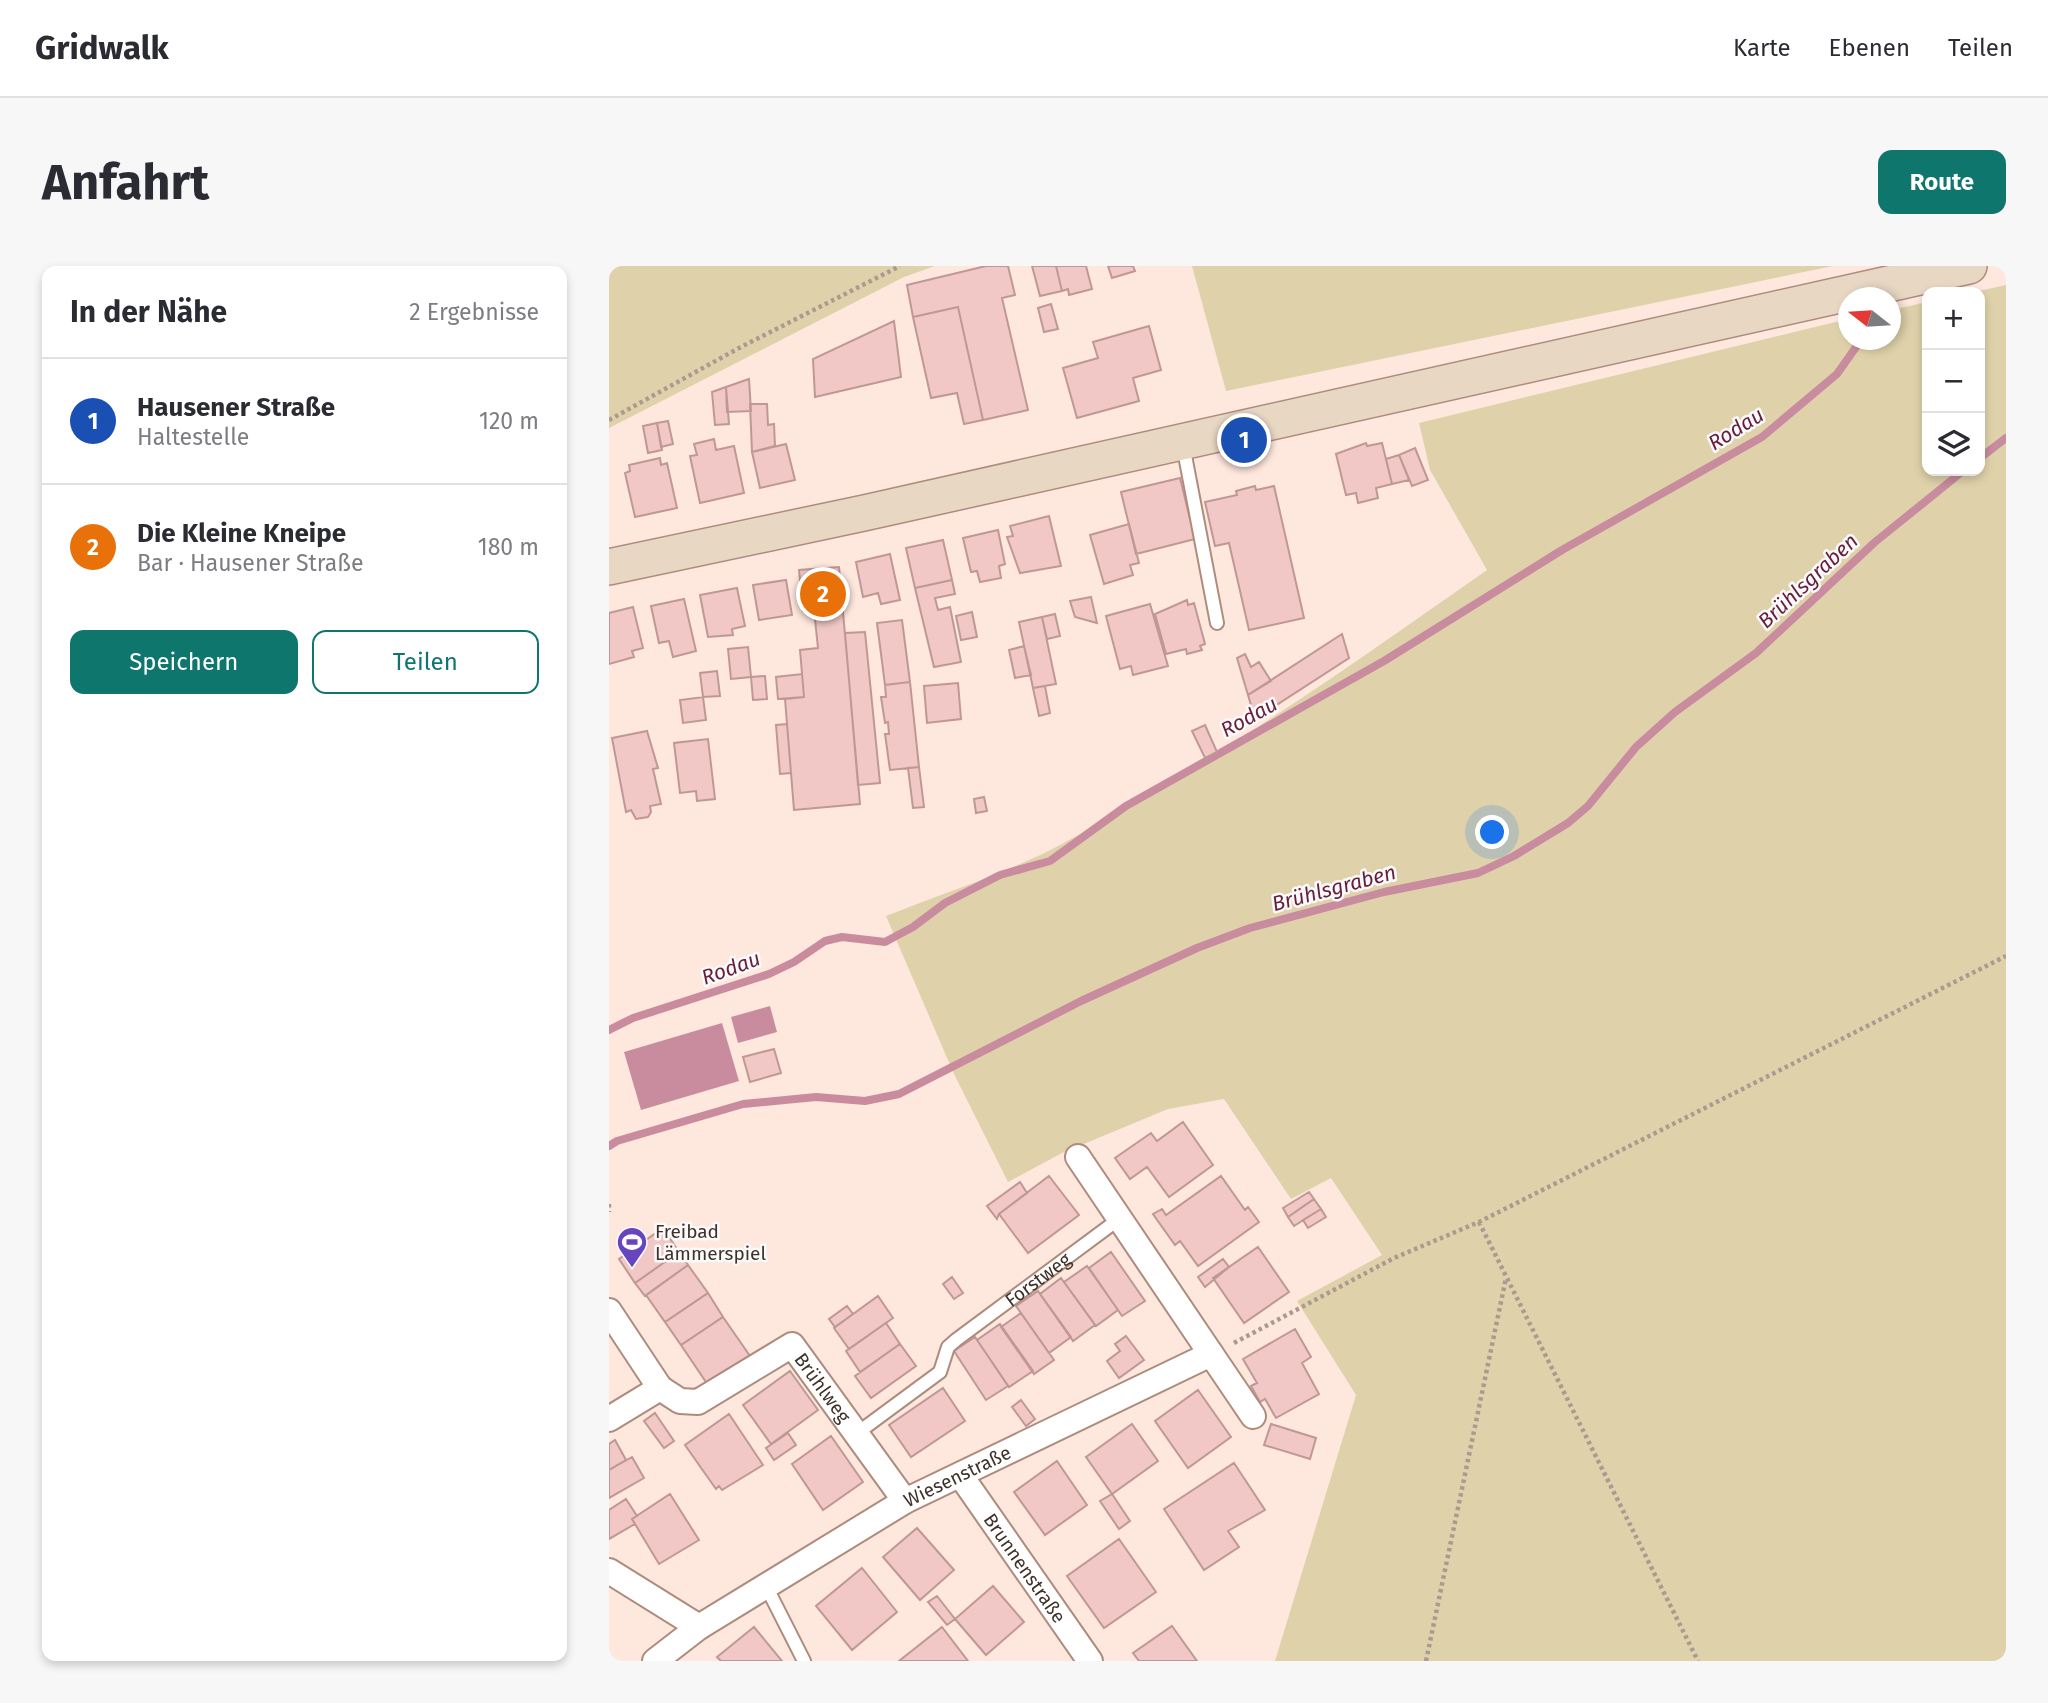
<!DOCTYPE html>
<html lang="de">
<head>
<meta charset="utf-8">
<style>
	body { margin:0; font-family:"Fira Sans",sans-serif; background:#f7f7f7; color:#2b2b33 }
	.controls { position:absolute; right:21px; top:21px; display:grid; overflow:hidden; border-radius:14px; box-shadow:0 4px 10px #0003 }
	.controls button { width:63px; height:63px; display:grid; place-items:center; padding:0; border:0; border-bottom:2px solid #e1e1e2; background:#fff; color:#2b2b33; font:35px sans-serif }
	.compass { position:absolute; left:1229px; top:21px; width:63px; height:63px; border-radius:50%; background:#fff; box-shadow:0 4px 10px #0003; rotate:287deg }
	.you { position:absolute; left:884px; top:567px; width:24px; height:24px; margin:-18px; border:5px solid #fff; border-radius:50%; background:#1a73e8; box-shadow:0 0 0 10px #1a73e833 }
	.badge { display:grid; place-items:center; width:46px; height:46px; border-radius:50%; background:#0f766e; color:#fff; font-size:23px; font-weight:700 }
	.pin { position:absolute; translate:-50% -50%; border:4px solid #fff; box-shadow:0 2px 7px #0006 }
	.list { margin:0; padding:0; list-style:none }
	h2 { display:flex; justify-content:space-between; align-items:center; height:91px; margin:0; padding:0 28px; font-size:30px }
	h2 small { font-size:23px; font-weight:400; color:#7c7c81 }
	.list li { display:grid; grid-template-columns:46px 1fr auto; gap:21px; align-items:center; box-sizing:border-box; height:126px; padding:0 28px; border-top:2px solid #e1e1e2 }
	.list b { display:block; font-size:26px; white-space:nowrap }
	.list p { margin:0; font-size:23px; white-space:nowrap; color:#7c7c81 }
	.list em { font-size:23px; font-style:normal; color:#7c7c81 }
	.actions { display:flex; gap:14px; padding:21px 28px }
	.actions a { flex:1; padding:16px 0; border:2px solid #0f766e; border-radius:14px; text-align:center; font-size:24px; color:#0f766e }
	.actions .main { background:#0f766e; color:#fff }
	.icon { flex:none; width:38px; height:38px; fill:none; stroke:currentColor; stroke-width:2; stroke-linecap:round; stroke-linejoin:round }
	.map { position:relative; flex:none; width:1397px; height:1395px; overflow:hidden; border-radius:14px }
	header { display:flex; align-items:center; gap:42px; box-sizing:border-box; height:98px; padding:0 35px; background:#fff; border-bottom:2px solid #e1e1e2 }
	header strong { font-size:33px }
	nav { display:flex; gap:38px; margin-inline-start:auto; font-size:24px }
	.intro { display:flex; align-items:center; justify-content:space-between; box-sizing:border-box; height:168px; padding:0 42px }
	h1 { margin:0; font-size:49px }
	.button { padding:18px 32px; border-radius:14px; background:#0f766e; color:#fff; font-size:24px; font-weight:700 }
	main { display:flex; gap:42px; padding:0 42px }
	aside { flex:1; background:#fff; border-radius:14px; box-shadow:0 4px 10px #0003 }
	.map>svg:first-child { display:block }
	.green { fill:#dfd2ab }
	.water { fill:#c98c9f }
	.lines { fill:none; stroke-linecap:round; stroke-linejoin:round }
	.stream { stroke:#c98c9f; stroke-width:8 }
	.building { fill:#f1c8c5; stroke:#bf9896; stroke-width:2 }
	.service-casing { stroke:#ae8c7d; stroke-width:16 }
	.minor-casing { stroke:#ae8c7d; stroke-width:28 }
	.secondary-casing { stroke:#ae8c7d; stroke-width:38 }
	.path { stroke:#ac9990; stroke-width:4.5; stroke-dasharray:3.5 3.5; stroke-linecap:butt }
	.service { stroke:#fff; stroke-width:12 }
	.minor { stroke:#fff; stroke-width:24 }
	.secondary { stroke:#e8d7c3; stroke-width:35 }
	.labels { text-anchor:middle; stroke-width:5; stroke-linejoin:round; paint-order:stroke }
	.poi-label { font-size:19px; fill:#3f312a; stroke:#fafafa; text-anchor:start }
	.street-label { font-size:19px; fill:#3f312a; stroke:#fafafa }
	.water-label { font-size:21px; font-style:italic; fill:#671e3b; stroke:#fafafa }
</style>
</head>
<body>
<header>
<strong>Gridwalk</strong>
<nav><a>Karte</a><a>Ebenen</a><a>Teilen</a></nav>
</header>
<div class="intro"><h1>Anfahrt</h1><a class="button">Route</a></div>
<main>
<aside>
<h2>In der Nähe<small>2 Ergebnisse</small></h2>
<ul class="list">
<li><span class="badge" style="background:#1a4fb4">1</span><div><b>Hausener Straße</b><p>Haltestelle</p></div><em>120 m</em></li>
<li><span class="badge" style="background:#e8710a">2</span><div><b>Die Kleine Kneipe</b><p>Bar · Hausener Straße</p></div><em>180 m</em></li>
</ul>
<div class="actions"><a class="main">Speichern</a><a>Teilen</a></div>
</aside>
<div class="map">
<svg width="1397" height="1395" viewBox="0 0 1397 1395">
	<rect width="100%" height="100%" fill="#fee7dd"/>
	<path class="green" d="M0 0H326L295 11 0 162Z
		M583 0H1224L617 125Z
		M1397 19V1395H666L747 1129 688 1035 773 989 722 912 682 933 615 833 559 843 453 887 399 916 345 808 277 650C331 628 398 607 449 580 600 500 738 402 878 304L821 204 810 157 1239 53 1240 74H1282V44L1318 36V205H1371V26H1365Z"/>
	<path class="water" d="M161 740 168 766 129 777 122 751Z
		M113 757 130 815 32 844 15 786Z"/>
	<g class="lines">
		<path class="stream" d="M1371 192 1397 172
			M0 764 24 752 160 708 185 696 216 675 233 671 276 676 304 661 336 637 391 609 441 595 517 540 775 395 953 284 1153 171 1228 108 1252 74
			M0 880 8 875 134 838 207 831 256 835 290 828 472 735 588 682 641 662 775 626 869 607 905 590 959 557 979 540 1027 481 1066 446 1147 387 1266 276 1354 205"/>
	</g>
	<path class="building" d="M377 0H399L406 29 393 32 419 144 374 154 349 41 304 51 298 19Z
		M423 0H447L453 25 431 30Z
		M447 0H477L483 23 460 29 459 23 453 25Z
		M499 0H524L526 5 503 12Z
		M442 38 449 63 435 66 429 42Z
		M349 41 374 154 355 158 348 127 322 132 304 51Z
		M285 55 292 111 206 131 204 93Z
		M540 60 552 104 524 112 530 135 468 152 454 102 489 92 484 76Z
		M140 113 142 145 118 146 117 121Z
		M117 121 120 158 106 159 103 126Z
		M141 138H158L159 159 165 158 166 180 143 186Z
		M59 155 64 178 52 181 48 157Z
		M48 157 53 184 39 187 34 160Z
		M105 173 107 184 125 180 135 227 91 237 81 190 88 189 85 178Z
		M757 177 758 180 773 177 783 218 767 222 769 232 749 237 747 227 737 229 727 188Z
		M177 178 186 214 151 222 143 186Z
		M806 182 819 214 803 220 790 189Z
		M790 189 800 214 783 218 777 193Z
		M51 192 52 199 58 197 68 242 26 251 16 207 21 205 20 199Z
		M571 212 586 273 527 288 512 226Z
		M646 220 647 224 665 220 695 352 640 364 620 277 606 280 596 236 628 229 627 225Z
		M440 250 452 300 411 307 398 271 404 270 401 260Z
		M520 258 530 297 521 299 524 309 495 318 481 269Z
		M389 264 396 298 390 300 392 312 371 316 368 305 362 306 354 272Z
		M334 274 343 314 306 322 297 282Z
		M281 288 291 334 272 338 269 327 254 331 247 296Z
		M230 301 251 538 185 544 176 433 195 431 191 384 209 382 205 344 194 345 190 304Z
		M177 314 183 349 150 354 144 319Z
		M343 314 346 328 326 332 329 344 341 341 352 396 325 401 306 322Z
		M128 322 136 360 123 363 124 369 99 371 91 329Z
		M482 331 488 357 466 351 461 335Z
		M75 333 87 385 64 391 60 375 50 377 42 340Z
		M578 334 579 339 585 337 596 378 591 380 593 384 578 388 577 383 557 388 546 348Z
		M541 338 559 400 524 409 522 400 511 403 497 350Z
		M24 341 34 382 23 385 25 391 0 398V347Z
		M363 346 368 371 352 374 347 350Z
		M446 348 451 370 438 373 433 351Z
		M433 351 447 418 424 422 410 356Z
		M293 354 301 416 276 419 268 357Z
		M256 366 271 517 249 519 236 367Z
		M733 368 740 392 646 453 639 429Z
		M415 380 422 409 406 412 400 384Z
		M139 381 142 411 122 413 119 383Z
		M636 388 642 401 650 396 662 415 639 429 628 392Z
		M108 405 111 430 94 431 91 407Z
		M193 408 195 431 169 433 167 411Z
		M156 410 158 433 144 434 142 411Z
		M301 416 310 501 281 504 276 468H280L279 456 276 457 272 431H277L276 419Z
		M349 417 352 453 318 457 315 420Z
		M436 420 441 447 430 450 424 422Z
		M94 431 97 454 74 457 71 434Z
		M178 458 182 507 171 508 167 459Z
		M596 459 608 486 596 492 583 465Z
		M38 465 49 502 44 503 52 538 41 540 42 546 39 551 27 553 22 544 17 546 3 472Z
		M99 473 106 533 88 535 87 525 71 527 65 477Z
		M310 501 315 541 304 542 299 502Z
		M375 531 378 545 367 547 365 533Z
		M165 783 172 807 141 816 134 791Z
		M574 856 604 899 560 931 538 901 521 913 506 892 542 867 548 875Z
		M440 910 470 949 419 987 390 948Z
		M612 910 636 944 639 941 650 956 589 1000 571 975 566 979 544 948 553 943 557 949Z
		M411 916 418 927 390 948 388 953 378 940Z
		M700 926 705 933 679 951 674 942Z
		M705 933 712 943 685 960 679 951Z
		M712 943 717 951 699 962 694 954Z
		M54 962 70 986 26 1017 10 993Z
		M649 981 680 1026 635 1057 604 1012Z
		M70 986 79 999 36 1030 26 1017Z
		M502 986 536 1035 513 1050 480 1002Z
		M614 993 620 1001 596 1021 589 1011Z
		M79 999 99 1027 56 1056 37 1029Z
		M478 1000 509 1044 487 1060 455 1016Z
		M343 1011 354 1027 345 1033 334 1018Z
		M452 1012 486 1059 464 1075 431 1028Z
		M429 1025 462 1071 440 1087 407 1040Z
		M99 1027 114 1051 72 1079 56 1056Z
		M269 1030 284 1052 240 1083 225 1062Z
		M238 1040 244 1048 226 1061 220 1053Z
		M412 1047 445 1094 425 1108 392 1061Z
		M114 1051 141 1090 99 1119 72 1079Z
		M277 1057 291 1078 251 1106 237 1085Z
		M391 1058 424 1105 400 1121 368 1074Z
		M686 1063 702 1091 693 1097 710 1128 667 1152 656 1133 651 1136 642 1120 648 1117 634 1093Z
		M517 1070 535 1094 510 1112 498 1095 511 1085 506 1078Z
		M366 1071 399 1120 377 1134 345 1085Z
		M291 1078 307 1100 262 1132 246 1110Z
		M181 1105 209 1144 162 1178 134 1139Z
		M334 1122 356 1155 302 1191 280 1159Z
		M589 1124 622 1171 579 1202 546 1155Z
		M412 1134 426 1153 417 1160 403 1141Z
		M46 1147 65 1175 55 1182 35 1155Z
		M120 1148 154 1199 113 1224 110 1220 107 1223 76 1179Z
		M523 1158 549 1195 503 1228 477 1191Z
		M662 1158 707 1172 701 1193 655 1179Z
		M179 1167 187 1179 165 1194 157 1182Z
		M222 1170 254 1216 214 1244 183 1198Z
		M6 1174 17 1194 0 1204V1178Z
		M23 1191 35 1212 0 1232V1204Z
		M448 1195 478 1239 436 1269 405 1226Z
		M625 1197 656 1244 619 1265 630 1281 595 1304 555 1243Z
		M61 1228 90 1274 50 1298 23 1253Z
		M503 1228 521 1255 510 1263 491 1235Z
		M17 1233 28 1250 23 1253 26 1258 0 1273V1244Z
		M308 1262 345 1304 311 1334 274 1291Z
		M510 1273 547 1326 495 1362 458 1310Z
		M253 1302 288 1346 243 1384 207 1340Z
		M384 1320 415 1356 377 1389 346 1353Z
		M328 1330 346 1353 338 1359 319 1336Z
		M563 1360 588 1395H530L524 1387Z
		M145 1361 173 1395H112L108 1391Z
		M333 1361 359 1395H290Z"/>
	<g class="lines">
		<g class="service-casing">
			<g id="service">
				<path d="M574 179 608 357"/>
				<path id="s1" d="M247 1168 331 1106 339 1081 347 1074 510 953"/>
				<path d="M157 1320 195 1395"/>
			</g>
		</g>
		<g class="minor-casing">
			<g id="minor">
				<path d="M469 891 602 1088"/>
				<path d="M0 1045 51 1122"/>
				<path id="s2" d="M0 1153 51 1122 71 1135 89 1136 183 1079 296 1235"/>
				<path id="s3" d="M352 1210 481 1395"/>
				<path d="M0 1305 90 1361"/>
				<path id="s4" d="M46 1395 90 1361 296 1235 602 1088 644 1150"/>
			</g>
		</g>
		<g class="secondary-casing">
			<path id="secondary" d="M0 301 255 247 1360 0"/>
		</g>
		<path class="path" d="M0 154 130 82 291 0
			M0 938V946
			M870 956 1089 1395
			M625 1077 785 992 870 956 1397 690
			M817 1395 897 1012"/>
		<use href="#service" class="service"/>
		<use href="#minor" class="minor"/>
		<use href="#secondary" class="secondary"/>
	</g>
	<defs>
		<g id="stadium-pin" transform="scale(1.575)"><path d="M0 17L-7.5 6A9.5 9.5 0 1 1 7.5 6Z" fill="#6745be" stroke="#fafafa"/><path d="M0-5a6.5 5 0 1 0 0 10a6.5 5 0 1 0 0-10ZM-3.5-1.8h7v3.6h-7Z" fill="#fff"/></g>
	</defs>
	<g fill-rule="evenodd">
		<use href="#stadium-pin" x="23" y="976"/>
	</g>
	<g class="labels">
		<g class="poi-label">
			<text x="46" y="972">Freibad<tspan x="46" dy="22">Lämmerspiel</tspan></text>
		</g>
		<g class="street-label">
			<text dy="7" stroke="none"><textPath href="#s1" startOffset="243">Forstweg</textPath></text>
			<text dy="7" stroke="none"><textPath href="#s2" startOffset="264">Brühlweg</textPath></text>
			<text dy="7" stroke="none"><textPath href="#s4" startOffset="355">Wiesenstraße</textPath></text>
			<text dy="7" stroke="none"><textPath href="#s3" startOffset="112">Brunnenstraße</textPath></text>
		</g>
		<g class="water-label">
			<text transform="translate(1127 163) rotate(-32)" y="7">Rodau</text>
			<text transform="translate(1199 315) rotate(-43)" y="7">Brühlsgraben</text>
			<text transform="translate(640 451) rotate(-29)" y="7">Rodau</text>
			<text transform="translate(725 622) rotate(-15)" y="7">Brühlsgraben</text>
			<text transform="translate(122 702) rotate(-20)" y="7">Rodau</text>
		</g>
	</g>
</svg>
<div class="controls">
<button>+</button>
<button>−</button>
<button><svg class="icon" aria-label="layers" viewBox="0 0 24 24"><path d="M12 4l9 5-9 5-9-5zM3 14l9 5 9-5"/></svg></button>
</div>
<svg class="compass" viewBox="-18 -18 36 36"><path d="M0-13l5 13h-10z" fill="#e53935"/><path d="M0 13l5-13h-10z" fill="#7c7c81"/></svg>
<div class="you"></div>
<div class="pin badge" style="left:635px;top:174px;background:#1a4fb4">1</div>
<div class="pin badge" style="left:214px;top:328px;background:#e8710a">2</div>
</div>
</main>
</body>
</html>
